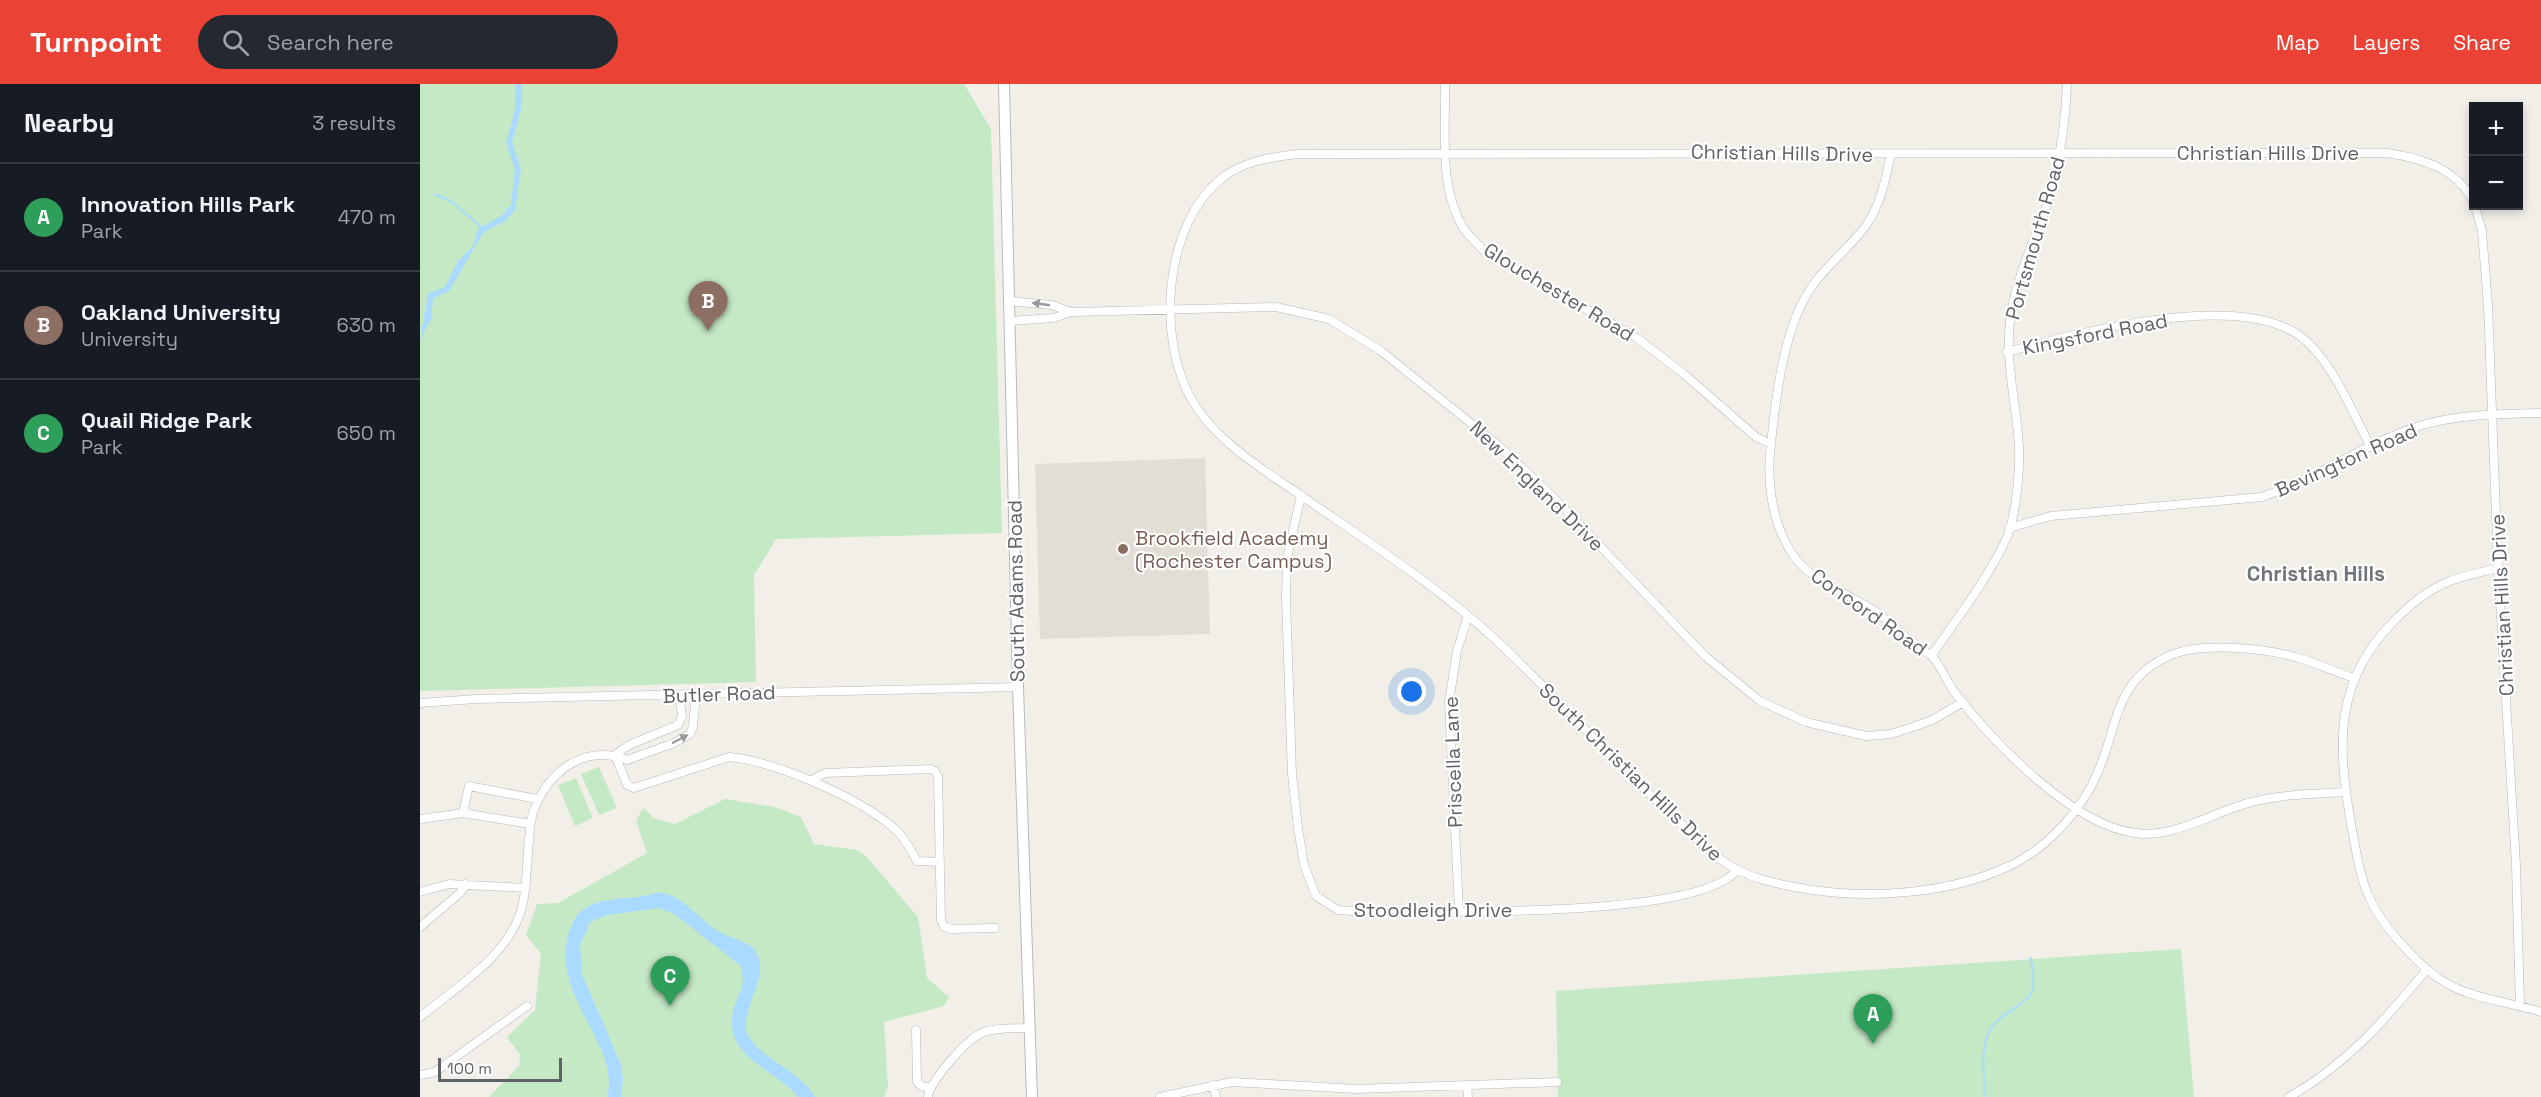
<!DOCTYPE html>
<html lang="en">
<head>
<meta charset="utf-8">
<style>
	body { margin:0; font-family:"Space Grotesk",sans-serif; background:#242831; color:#f1f3f6 }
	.controls { position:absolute; right:18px; top:18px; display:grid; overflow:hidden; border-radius:0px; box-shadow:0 3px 9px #0003 }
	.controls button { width:54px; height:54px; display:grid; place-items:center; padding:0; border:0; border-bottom:2px solid #363941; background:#171b24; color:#f1f3f6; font:30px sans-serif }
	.scale { position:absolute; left:18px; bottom:15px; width:124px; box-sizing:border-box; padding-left:6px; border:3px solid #5f6368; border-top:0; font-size:16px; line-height:21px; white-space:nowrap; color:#5f6368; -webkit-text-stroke:4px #fff; paint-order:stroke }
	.you { position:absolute; left:992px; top:608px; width:21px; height:21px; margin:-15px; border:4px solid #fff; border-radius:50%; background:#1a73e8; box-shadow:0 0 0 9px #1a73e833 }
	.badge { display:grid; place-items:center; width:39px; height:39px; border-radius:50%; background:#ea4335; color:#fff; font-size:20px; font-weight:700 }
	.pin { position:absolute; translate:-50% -50px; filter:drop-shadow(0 2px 3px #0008) }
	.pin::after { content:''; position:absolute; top:32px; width:21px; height:18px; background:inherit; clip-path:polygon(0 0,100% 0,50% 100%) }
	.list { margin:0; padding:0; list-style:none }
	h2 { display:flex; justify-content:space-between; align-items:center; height:78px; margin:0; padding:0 24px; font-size:26px }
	h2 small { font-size:20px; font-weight:400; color:#9ea1a6 }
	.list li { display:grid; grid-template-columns:39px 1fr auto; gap:18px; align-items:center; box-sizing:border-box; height:108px; padding:0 24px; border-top:2px solid #363941 }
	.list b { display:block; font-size:22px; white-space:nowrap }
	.list p { margin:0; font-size:20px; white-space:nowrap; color:#9ea1a6 }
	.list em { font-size:20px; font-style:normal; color:#9ea1a6 }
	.icon { flex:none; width:33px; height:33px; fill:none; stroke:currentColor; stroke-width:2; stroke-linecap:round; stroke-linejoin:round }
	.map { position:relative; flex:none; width:2121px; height:1013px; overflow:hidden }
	header { display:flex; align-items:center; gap:36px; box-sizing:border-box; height:84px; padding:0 30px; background:#ea4335; color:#fff }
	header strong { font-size:28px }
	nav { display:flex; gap:33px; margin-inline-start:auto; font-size:21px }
	.search { width:420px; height:54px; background:#242831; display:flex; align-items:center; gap:15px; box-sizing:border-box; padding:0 21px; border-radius:33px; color:#9ea1a6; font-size:22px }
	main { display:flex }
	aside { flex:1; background:#171b24 }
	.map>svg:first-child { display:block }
	.education { fill:#e1ded6 }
	.green { fill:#c5e8c5 }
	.water { fill:#aadaff }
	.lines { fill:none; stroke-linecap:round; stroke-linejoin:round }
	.stream { stroke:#aadaff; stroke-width:2 }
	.minor-casing { stroke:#b5b8bc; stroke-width:9 }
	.secondary-casing { stroke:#b6babf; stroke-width:12 }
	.minor { stroke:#fff; stroke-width:8 }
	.secondary { stroke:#fff; stroke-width:10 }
	.oneway { fill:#979a9d }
	.education-dot { fill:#8d6e63; stroke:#fff; stroke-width:2 }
	.labels { text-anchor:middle; stroke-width:4.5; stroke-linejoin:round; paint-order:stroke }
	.street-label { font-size:20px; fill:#5f6368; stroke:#fff }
	.education-label { font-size:20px; fill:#785e54; stroke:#fff; text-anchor:start }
	.neighbourhood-label { font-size:21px; font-weight:bold; fill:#70757a; stroke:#fff }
</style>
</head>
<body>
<header>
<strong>Turnpoint</strong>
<div class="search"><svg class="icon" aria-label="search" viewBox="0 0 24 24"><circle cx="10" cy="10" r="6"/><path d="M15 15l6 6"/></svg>Search here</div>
<nav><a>Map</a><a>Layers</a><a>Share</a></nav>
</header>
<main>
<aside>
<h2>Nearby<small>3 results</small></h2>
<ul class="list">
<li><span class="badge" style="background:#2e9e5b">A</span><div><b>Innovation Hills Park</b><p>Park</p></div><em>470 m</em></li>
<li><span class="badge" style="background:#8d6e63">B</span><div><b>Oakland University</b><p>University</p></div><em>630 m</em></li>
<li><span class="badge" style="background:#2e9e5b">C</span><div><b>Quail Ridge Park</b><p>Park</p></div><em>650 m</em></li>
</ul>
</aside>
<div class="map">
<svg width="2121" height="1013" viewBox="0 0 2121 1013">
	<rect width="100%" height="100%" fill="#f1efe8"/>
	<path class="education" d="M785 374 790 550 620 555 615 380Z"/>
	<path class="green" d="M0 0H544L571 45 582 449 356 455 334 491 336 598 0 607Z
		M179 683 197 724 179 731 161 690Z
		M156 694 173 734 155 742 138 701Z
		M305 715 355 723 381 733 394 760 437 766 446 772 498 833 507 894 529 913 524 922 464 938 468 1003 464 1013H69L99 982 100 971 87 953 115 926 121 870 106 851 117 820 138 819 227 769 216 737 223 724 234 734 255 740Z
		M1761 865 1774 1013H1138L1136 907Z"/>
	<path class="water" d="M96 0H102L101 26 92 59 101 85 95 126 85 137 63 149 29 207 13 214 11 235 0 256 8 210 25 203 38 177 53 162 58 145 81 132 91 121 95 85 86 59 95 25Z
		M235 809C260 806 279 837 300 848 310 854 324 856 333 864 337 869 340 874 340 881 342 903 318 934 328 951 342 977 379 985 395 1013H378C358 988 309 974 312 935 313 913 328 907 321 882L254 830 239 824 187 831 170 838 160 861 162 890 201 981 203 996 201 1013H187C202 960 124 906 151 843 154 836 157 829 164 825 185 811 212 817 235 809Z"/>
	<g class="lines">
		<path class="stream" d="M15 110 32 118 61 143
			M1564 1013C1566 990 1558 966 1571 944 1580 929 1608 920 1612 907 1615 898 1612 884 1611 874"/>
		<g class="minor-casing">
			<path id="minor" d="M1025 0C1026 47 1018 103 1044 145 1049 152 1057 159 1063 166L1217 254 1264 290 1336 353 1351 360
				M1471 71C1465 96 1461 121 1445 143 1430 163 1408 180 1393 201 1364 241 1356 311 1351 360 1346 397 1352 440 1373 471 1390 497 1429 510 1455 527 1470 538 1483 551 1497 562 1501 566 1507 568 1511 571 1521 581 1526 597 1535 609 1572 657 1652 741 1715 749 1755 755 1794 727 1832 718 1862 710 1894 710 1925 708
				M2055 122 2062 147 2068 221 2078 484 2096 781 2100 922
				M589 217 632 221 651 228
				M590 237 633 234 652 228 856 223 909 235 961 267 1078 361 1135 415 1285 572 1340 617 1386 638 1446 652 1471 650 1493 643 1512 636 1543 618
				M1587 268C1659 249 1816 206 1880 252 1911 274 1933 330 1951 363
				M881 411 867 474 866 515 872 690 878 744 884 781 896 812 918 826 950 828C1016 827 1279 835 1317 786
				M1589 444 1631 432 1842 413C1899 394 1949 356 2006 340 2043 330 2083 330 2121 329
				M2078 484C2062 488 2045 491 2030 497 2009 505 1993 518 1978 533 1914 594 1917 659 1931 740 1936 765 1939 791 1950 815 1961 840 1995 878 2018 894 2048 915 2087 917 2121 928
				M1511 572C1536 536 1570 492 1587 453 1596 431 1600 387 1599 363 1596 312 1581 266 1594 215 1601 183 1616 152 1627 120 1640 81 1645 42 1647 0
				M1934 594C1914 588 1895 578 1875 573 1843 564 1782 558 1751 571 1694 596 1699 639 1678 688 1662 726 1626 766 1587 783 1530 809 1455 815 1393 806 1361 801 1326 795 1300 775 1284 763 1269 747 1254 733 1192 677 1137 613 1076 556 1018 503 953 461 889 417 849 389 799 361 773 318 736 256 743 141 802 94 824 77 851 73 878 70L1968 69C2003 75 2036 84 2054 118
				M0 619 56 615 598 603
				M195 671 207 701 214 704 309 673C355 677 442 715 476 746 485 754 491 767 497 777L520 778
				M195 671 209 661 258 641 262 632 259 611
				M392 696 405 689 511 685 515 687 518 693 521 836 524 843 532 845 575 844
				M43 729 49 702 117 715
				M0 735 43 729 110 740
				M0 808 29 800 105 804
				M1039 827 1029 618 1037 567 1048 532
				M0 843 40 809 46 800
				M0 933C37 903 93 869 103 819 109 789 106 758 113 728 128 688 164 659 207 676L254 659 270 650 273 642 276 611
				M496 946 497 998 501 1002 510 1004
				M0 991 15 988 107 922
				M793 1001 796 1013
				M1047 1001 1048 1013
				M508 1013C510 997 547 955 562 949 576 943 594 945 609 944
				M740 1013 812 998 937 1005 1137 998
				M1869 1013C1926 981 1966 935 2007 885"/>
		</g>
		<g class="secondary-casing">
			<path id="secondary" d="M584 0 598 603 612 1013"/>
		</g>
		<use href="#minor" class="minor"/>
		<use href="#secondary" class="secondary"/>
	</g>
	<defs><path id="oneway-solid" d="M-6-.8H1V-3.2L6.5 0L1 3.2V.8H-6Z" transform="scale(1.5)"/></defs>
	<g class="oneway">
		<use href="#oneway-solid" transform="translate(621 220) rotate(-172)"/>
		<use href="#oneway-solid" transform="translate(260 655) rotate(-28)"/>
	</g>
	<circle class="education-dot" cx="703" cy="465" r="6"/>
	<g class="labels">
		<g class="street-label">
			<text transform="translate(1362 69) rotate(1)" y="7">Christian Hills Drive</text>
			<text x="1848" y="76">Christian Hills Drive</text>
			<text transform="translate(1615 154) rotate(-74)" y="7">Portsmouth Road</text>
			<text transform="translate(1139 208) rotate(31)" y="7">Glouchester Road</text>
			<text transform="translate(1675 250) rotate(-11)" y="7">Kingsford Road</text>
			<text transform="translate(1926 376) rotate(-24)" y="7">Bevington Road</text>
			<text transform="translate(1117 402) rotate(44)" y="7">New England Drive</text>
			<text transform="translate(596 507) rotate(-91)" y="7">South Adams Road</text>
			<text transform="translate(2082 521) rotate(-93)" y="7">Christian Hills Drive</text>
			<text transform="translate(1449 528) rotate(35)" y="7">Concord Road</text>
			<text transform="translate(299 610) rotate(-2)" y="7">Butler Road</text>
			<text transform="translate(1033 678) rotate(-92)" y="7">Priscella Lane</text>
			<text transform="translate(1211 688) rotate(44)" y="7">South Christian Hills Drive</text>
			<text x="1013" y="833">Stoodleigh Drive</text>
		</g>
		<g class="education-label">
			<text x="715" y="461">Brookfield Academy<tspan x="715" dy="23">(Rochester Campus)</tspan></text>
		</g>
		<g class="neighbourhood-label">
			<text x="1896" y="497">Christian Hills</text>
		</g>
	</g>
</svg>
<div class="controls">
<button>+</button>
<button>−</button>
</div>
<div class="scale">100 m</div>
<div class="you"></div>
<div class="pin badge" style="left:1453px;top:960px;background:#2e9e5b">A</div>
<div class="pin badge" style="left:288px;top:247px;background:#8d6e63">B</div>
<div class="pin badge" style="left:250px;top:922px;background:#2e9e5b">C</div>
</div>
</main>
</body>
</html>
